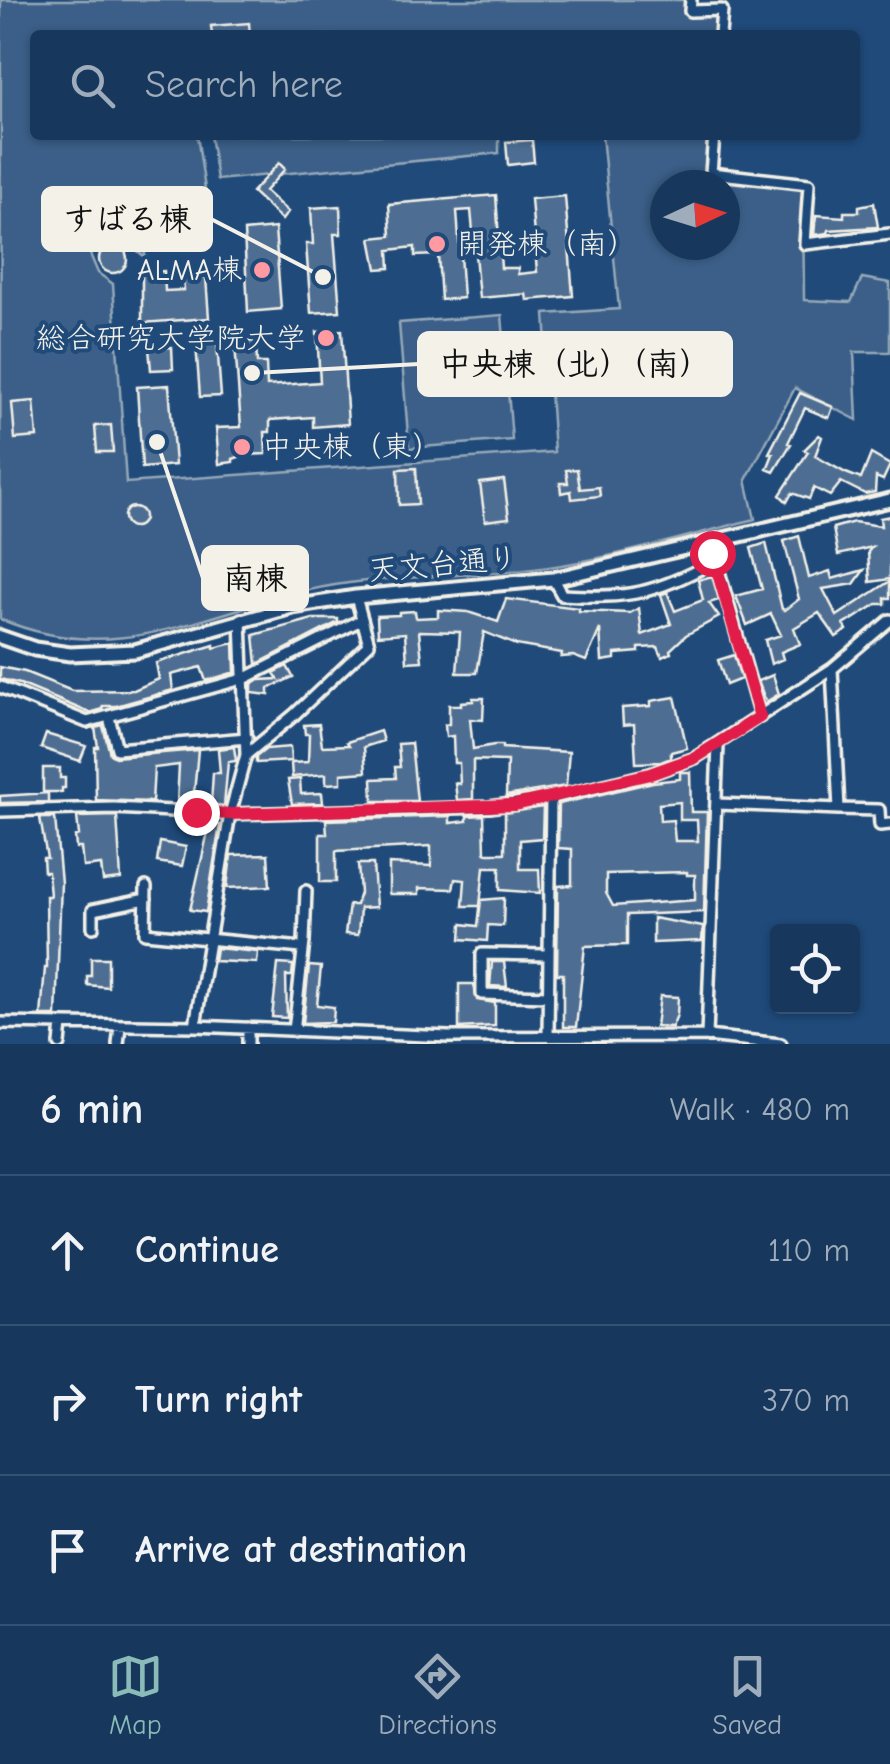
<!DOCTYPE html>
<html lang="en">
<head>
<meta charset="utf-8">
<style>
	body { margin:0; font-family:"Comic Neue","Klee One",sans-serif; background:#244365; color:#f1f3f6 }
	.controls { position:absolute; right:30px; bottom:30px; display:grid; overflow:hidden; border-radius:10px; box-shadow:0 2px 8px #0004 }
	.controls button { width:90px; height:90px; display:grid; place-items:center; padding:0; border:0; border-bottom:2px solid #365272; background:#17385c; color:#f1f3f6; font:50px sans-serif }
	.compass { position:absolute; left:650px; top:170px; width:90px; height:90px; border-radius:50%; background:#17385c; box-shadow:0 2px 8px #0004; rotate:86deg }
	.stop { position:absolute; width:30px; height:30px; margin:-22px; border:8px solid #e11d48; border-radius:50%; background:#fff }
	.stop.end { background:#e11d48; border-color:#fff; box-shadow:0 2px 10px #0008 }
	.list { margin:0; padding:0; list-style:none }
	h2 { display:flex; justify-content:space-between; align-items:center; height:130px; margin:0; padding:0 40px; font-size:42px }
	h2 small { font-size:32px; font-weight:400; color:#9eacbb }
	.list li { display:grid; grid-template-columns:65px 1fr auto; gap:30px; align-items:center; box-sizing:border-box; height:150px; padding:0 40px; border-top:2px solid #365272 }
	.list b { display:block; font-size:38px; white-space:nowrap }
	.list em { font-size:32px; font-style:normal; color:#9eacbb }
	.icon { flex:none; width:55px; height:55px; fill:none; stroke:currentColor; stroke-width:2; stroke-linecap:round; stroke-linejoin:round }
	.map { position:relative; flex:none; width:890px; height:1044px; overflow:hidden }
	.search { position:absolute; background:#17385c; box-shadow:0 2px 8px #0004; left:30px; right:30px; top:30px; height:110px; display:flex; align-items:center; gap:25px; box-sizing:border-box; padding:0 35px; border-radius:10px; color:#9eacbb; font-size:38px }
	.sheet { height:580px; background:#17385c }
	nav { display:flex; justify-content:space-around; align-items:center; box-sizing:border-box; height:140px; border-top:2px solid #365272; background:#17385c; font-size:28px; color:#9eacbb }
	nav a { display:grid; justify-items:center; gap:5px }
	nav .on { color:#8bbbb9 }
	.map>svg:first-child { display:block }
	.green { fill:#3a5f88; stroke:#97a8b8; stroke-width:2.5; fill-rule:evenodd }
	.building { fill:#4d6e92; stroke:#f4f1e8; stroke-width:2.5; fill-rule:evenodd }
	.lines { fill:none; stroke-linecap:round; stroke-linejoin:round }
	.minor-casing { stroke:#f4f1e8; stroke-width:16 }
	.secondary-casing { stroke:#f4f1e8; stroke-width:19 }
	.minor { stroke:#1f4a7a; stroke-width:9 }
	.secondary { stroke:#1f4a7a; stroke-width:11 }
	.route { stroke:#e11d48; stroke-width:12 }
	.poi-dot { fill:#ff9aa2; stroke:#1f4a7a; stroke-width:4 }
	.labels { text-anchor:middle; stroke-width:8; stroke-linejoin:round; paint-order:stroke }
	.poi-label { font-size:30px; fill:#f4f1e8; stroke:#1f4a7a; text-anchor:start }
	.street-label { font-size:30px; fill:#f4f1e8; stroke:#1f4a7a }
	.leader { fill:none; stroke:#f4f1e8; stroke-width:4 }
	.callout-dot { fill:#f4f1e8; stroke:#1f4a7a; stroke-width:4 }
	.callout { fill:#f4f1e8; stroke:#f4f1e8; stroke-width:4 }
	.callout-label { font-size:32px; text-anchor:middle; font-weight:bold; fill:#111 }
</style>
</head>
<body>
<div class="map">
<svg width="890" height="1044" viewBox="0 0 890 1044">
	<rect width="100%" height="100%" fill="#1f4a7a"/>
	<filter id="ink" filterUnits="userSpaceOnUse"><feTurbulence type="fractalNoise" baseFrequency=".01" numOctaves="2"/><feDisplacementMap in="SourceGraphic" scale="20" xChannelSelector="R" yChannelSelector="G"/><feConvolveMatrix kernelMatrix="1 2 1 2 8 2 1 2 1" color-interpolation-filters="sRGB"/></filter>
	<g filter="url(#ink)">
		<path class="green" d="M1 0H684V13L715 11 714 35H35V135H197L205 189 144 196 145 257 122 238 102 239 90 254 98 273 113 284 126 483 554 452 545 314 619 309 602 135H710L709 174 803 186 804 300 851 302 862 278 890 283V352H854L857 420 795 388 746 480 755 519C691 535 627 554 562 565 492 577 419 574 349 583 222 599 130 674 0 619ZM665 185H725V245H665Z
			M210 135H499V153L217 180Z
			M502 315 512 440 409 448 399 323Z"/>
		<path class="building" d="M249 23 250 35H212L211 26Z
			M532 140 534 162 508 165 506 142Z
			M279 163 285 169 265 191 288 212 282 220 252 192Z
			M496 195 501 268H518V274L537 272 531 199 565 196 573 296 527 300 526 294 479 298 471 210 457 211 463 298 441 300 438 255 415 256V247L389 250 390 268 377 269 371 238 391 236 389 204Z
			M874 203 878 227 829 230 828 233 814 235 816 215 844 217V212H859V206Z
			M340 206 341 234H334L340 311 311 313 306 244H313L311 208Z
			M275 228 281 309 248 312 244 231Z
			M99 259a14 14 0 1 1 28 0a14 14 0 1 1-28 0Z
			M164 271 165 291 184 290 183 279 206 277 209 318 142 323V273Z
			M342 330 348 424 313 427V417L270 420V432H265L266 454 244 455 233 459V462L219 464 216 428 241 427 235 343 256 341 257 363H266L267 386 320 382 317 332Z
			M217 343 221 396 200 397 196 344Z
			M172 347 173 369 151 370 149 348Z
			M169 385 175 465 142 468 137 387Z
			M800 393 833 407 829 418 805 408 788 443 791 444 774 472 767 469 773 454 769 453Z
			M34 401 37 437 15 439 12 403Z
			M111 425 113 452H97L95 426Z
			M819 435 822 437 815 456 846 473 861 479 871 454 890 465 883 480 876 477 875 492 865 494 841 482 830 496 814 488 809 499 792 493 787 502 780 495 808 452 804 450Z
			M416 468 418 504 399 505 398 469Z
			M577 469 580 489 599 487 600 496 572 499 571 491 561 493 560 483H568L566 470Z
			M504 480 509 518 485 521 480 483Z
			M124 517a10 10 0 1 1 20 0a10 10 0 1 1-20 0Z
			M890 516V579L870 582 868 552 872 547 838 555 833 528 854 522 881 526 880 518Z
			M799 536 809 578 830 571 832 579 864 570 854 584 823 589 837 616 890 581V598H885V604H877L844 625 847 630 836 637 819 613 794 628 800 644 781 652 783 659 771 664 765 640 781 635 771 614 747 625 736 596 762 589 751 548 766 543 782 609 785 610 799 599 784 541Z
			M712 576 719 600 709 603 719 617 686 635 670 650 671 653 662 657 658 647 639 648V652L615 654V659L602 661 600 629 586 661 573 656 561 657 562 653 516 645 484 632 477 673H457L460 632 419 631 422 661 407 662 405 633 378 635 377 616 399 615V612L415 611 416 618 438 617V610L468 612 498 622 506 599 579 608V611L630 613 639 608 642 635 671 624 661 595 667 592 675 611 703 600 698 580Z
			M313 619H338V622L257 664 254 635Z
			M234 643 235 672 206 681 201 667 171 675 173 690 116 706H103L102 709 90 713 20 684 0 679V667L25 672 72 691 134 690 159 679 156 663 214 645V648Z
			M734 655 741 679 726 685 718 660Z
			M287 666 293 677 269 688V695L252 693V684L260 680 278 679 274 673Z
			M773 675 779 694 766 702 758 681Z
			M675 697 687 748 671 752V758L661 762 636 763 634 724 623 725 622 708 651 706V701Z
			M473 698H484L483 720 470 719 473 749 494 745H502V748L569 752 566 786 506 796 507 761 473 760V799L457 800 455 783 460 784 459 763H454L453 736 446 737 445 725 449 724V705H461V702L473 701Z
			M319 724 322 746 349 745 347 742 380 731 383 741 364 747 366 772 341 774V783L326 784V774L292 777 291 763 308 762 309 734H305L304 725Z
			M103 726 110 754 115 757 198 750 193 804 177 803 179 765 154 768 152 802 96 800 95 747H98L95 728Z
			M46 734 86 746 80 761 41 748Z
			M411 743 417 801H373L372 779 396 778 395 767H400L398 744Z
			M234 747 236 761 228 762 224 806 211 804 213 773H220L218 749Z
			M290 747 291 761 256 763V757L266 749Z
			M43 768H60V778H65V788H62V792H43Z
			M680 772H690L691 812H707L704 912 627 915V945L585 946 576 1027H563V974H557L558 886 572 885V849L558 848 559 804 653 782 680 779ZM680 802V820H697L698 841H675L673 820 660 821 659 804ZM687 872V875H695V900L613 906 606 893V874Z
			M300 779 301 794 322 793 323 803 292 804 288 780Z
			M48 793V802L0 803V796Z
			M543 807 542 838 520 840V869H539L540 893 500 890V867H484L480 906H463L465 880 455 879 453 889 419 888V894H389V864L431 866V846L336 851V882H320V834H327L326 820 450 816V823L467 821V816L484 815 485 853H505V813Z
			M117 816 121 879 103 881 101 865 83 867 81 848H76L75 836 79 835 77 817Z
			M40 818H55L61 883 56 1016H41L45 968H47L46 896H50L48 872H44L43 858H47Z
			M210 823 220 825 206 912 190 910Z
			M160 842 186 847 182 866 157 862Z
			M268 854 270 886 227 888 231 855Z
			M358 864H373L376 907 360 908 358 935 345 934 349 905H356L360 893Z
			M504 898 503 926 488 925 487 941 461 939 462 924 478 926 481 900Z
			M653 918 703 927 702 941 653 943Z
			M216 948 258 952 257 963 214 961Z
			M91 958H108V987L87 985V976H91Z
			M492 962H504L507 987 490 986Z
			M278 964 293 965 292 976H286L287 1018 272 1017Z
			M309 966 321 967 317 1005 334 1007 333 1022 303 1023Z
			M459 984H474L477 1000 495 1003V1026L459 1028Z
			M660 996 678 997 677 1015 672 1027 656 1026Z"/>
		<g class="lines">
			<g class="minor-casing">
				<path id="minor" d="M691 0 690 11 722 10 720 35
					M714 135 711 173 809 184 805 244 890 234
					M711 543 760 717
					M553 579 562 595C631 599 652 594 714 562
					M832 669 839 809 879 810 880 825 890 824
					M0 687 87 722 246 678 361 620
					M109 717 117 749 247 738
					M246 755 294 715 369 644 356 597
					M718 804 839 809
					M0 811 114 808 230 814 490 807 551 798 650 774 695 758 832 669 890 620
					M146 887 145 933 302 948
					M93 927V910L146 899
					M548 996 482 994V954L549 955
					M0 1023 195 1026 449 1037 707 1036 781 1044
					M195 1026 230 814 246 755 241 619
					M294 1031 304 942 306 891
					M548 1035 551 798
					M707 1036 718 745
					M60 1044 62 1025
					M118 1044 120 1026
					M248 1044V1028"/>
			</g>
			<g class="secondary-casing">
				<path id="secondary" d="M0 637 35 649 70 654 135 651 292 607 356 597 553 579 890 500"/>
			</g>
			<use href="#minor" class="minor"/>
			<use href="#secondary" class="secondary"/>
		</g>
	</g>
	<g class="lines" filter="url(#ink)">
		<path class="route" d="M196 812 230 814 515 805 650 774 695 758 760 717 712 553"/>
	</g>
	<g class="poi-dot">
		<circle cx="437" cy="244" r="10"/>
		<circle cx="262" cy="270" r="10"/>
		<circle cx="326" cy="338" r="10"/>
		<circle cx="242" cy="447" r="10"/>
	</g>
	<g class="labels">
		<g class="poi-label">
			<text x="457" y="254">開発棟（南）</text>
			<text x="242" y="280" text-anchor="end">ALMA棟</text>
			<text x="306" y="348" text-anchor="end">総合研究大学院大学</text>
			<text x="262" y="457">中央棟（東）</text>
		</g>
		<g class="street-label">
			<text transform="translate(443 564) rotate(-5)" y="10">天文台通り</text>
		</g>
	</g>
	<path class="leader" d="M323 277L211 219M252 373L419 364M157 442L203 578"/>
	<g class="callout-dot">
		<circle cx="323" cy="277" r="10"/>
		<circle cx="252" cy="373" r="10"/>
		<circle cx="157" cy="442" r="10"/>
	</g>
	<g class="callout">
		<rect x="43" y="188" width="168" height="62" rx="10"/>
		<rect x="419" y="333" width="312" height="62" rx="10"/>
		<rect x="203" y="547" width="104" height="62" rx="10"/>
	</g>
	<g class="callout-label">
		<text x="127" y="230">すばる棟</text>
		<text x="575" y="375">中央棟（北）（南）</text>
		<text x="255" y="589">南棟</text>
	</g>
</svg>
<div class="controls">
<button><svg class="icon" aria-label="locate" viewBox="0 0 24 24"><circle cx="12" cy="12" r="6"/><path d="M12 2v4M12 18v4M2 12h4M18 12h4"/></svg></button>
</div>
<svg class="compass" viewBox="-18 -18 36 36"><path d="M0-13l5 13h-10z" fill="#e53935"/><path d="M0 13l5-13h-10z" fill="#9eacbb"/></svg>
<div class="stop" style="left:712px;top:553px"></div>
<div class="stop end" style="left:196px;top:812px"></div>
<div class="search"><svg class="icon" aria-label="search" viewBox="0 0 24 24"><circle cx="10" cy="10" r="6"/><path d="M15 15l6 6"/></svg>Search here</div>
</div>
<section class="sheet">
<h2>6 min<small>Walk · 480 m</small></h2>
<ul class="list">
<li><svg class="icon" aria-label="ahead" viewBox="0 0 24 24"><path d="M12 20V5M6 11l6-6 6 6"/></svg><div><b>Continue</b></div><em>110 m</em></li>
<li><svg class="icon" aria-label="right" viewBox="0 0 24 24"><path d="M7 20v-9h11M14 6l5 5-5 5"/></svg><div><b>Turn right</b></div><em>370 m</em></li>
<li><svg class="icon" aria-label="arrive" viewBox="0 0 24 24"><path d="M6 21V4h12l-3 4 3 4H6"/></svg><div><b>Arrive at destination</b></div></li>
</ul>
</section>
<nav>
<a class="on"><svg class="icon" aria-label="map" viewBox="0 0 24 24"><path d="M3 6l6-2 6 2 6-2v14l-6 2-6-2-6 2zM9 4v14M15 6v14"/></svg>Map</a>
<a><svg class="icon" aria-label="directions" viewBox="0 0 24 24"><path d="M12 3l9 9-9 9-9-9zM9 14v-3h6M13 9l2 2-2 2"/></svg>Directions</a>
<a><svg class="icon" aria-label="saved" viewBox="0 0 24 24"><path d="M7 4h10v16l-5-4-5 4z"/></svg>Saved</a>
</nav>
</body>
</html>
